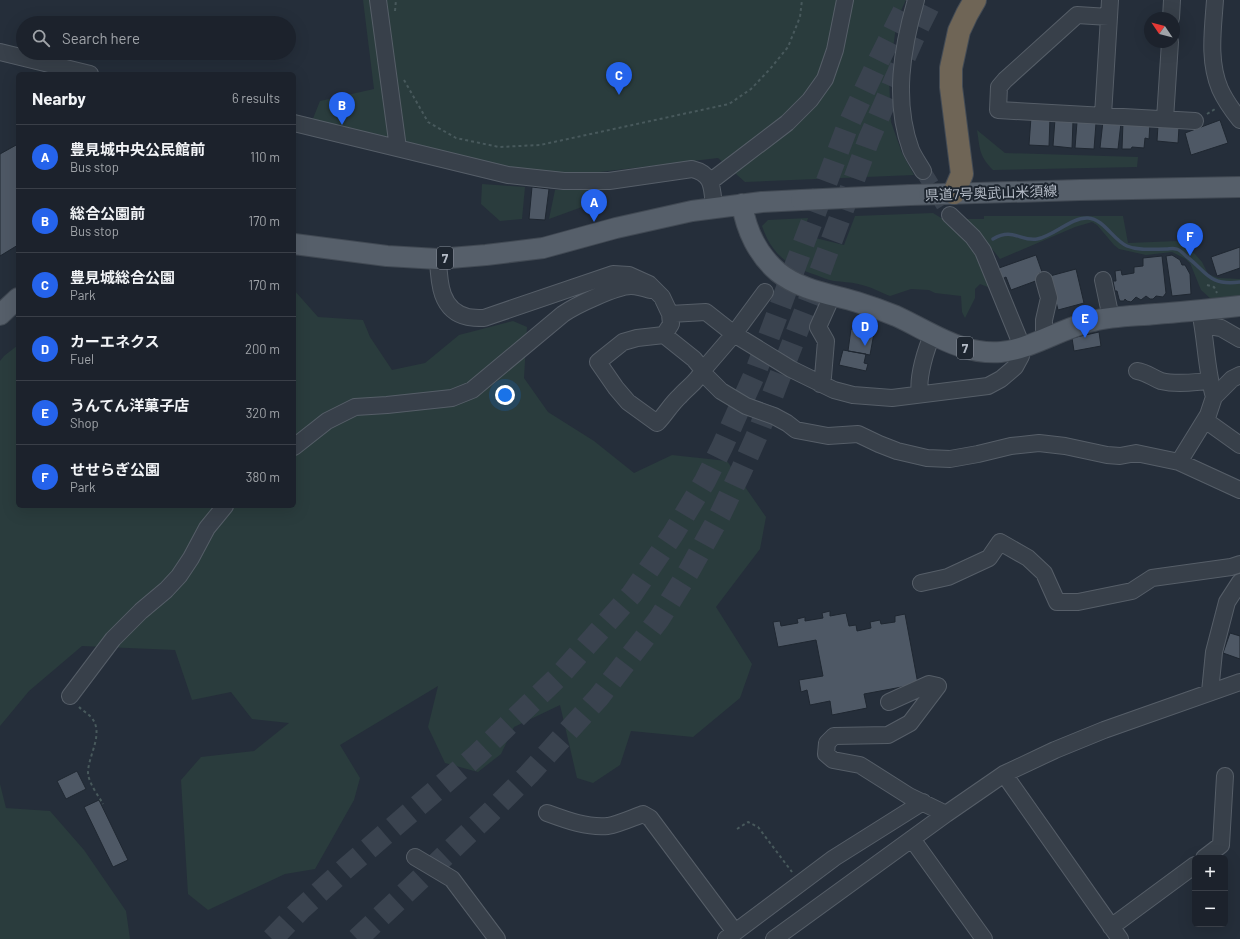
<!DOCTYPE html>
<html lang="en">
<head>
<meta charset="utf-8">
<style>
	body { margin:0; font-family:Barlow,"Noto Sans JP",sans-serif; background:#292f38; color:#f1f3f6 }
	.controls { position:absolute; right:12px; bottom:12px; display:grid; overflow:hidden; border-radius:6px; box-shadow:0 4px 16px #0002 }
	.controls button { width:36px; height:36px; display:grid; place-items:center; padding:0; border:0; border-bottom:1px solid #3a3f48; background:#1c222c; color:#f1f3f6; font:20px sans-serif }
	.compass { position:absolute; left:1144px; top:12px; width:36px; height:36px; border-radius:50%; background:#1c222c; box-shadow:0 4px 16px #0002; rotate:305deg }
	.you { position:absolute; left:505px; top:395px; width:14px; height:14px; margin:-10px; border:3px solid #fff; border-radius:50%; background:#1a73e8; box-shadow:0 0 0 6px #1a73e833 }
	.badge { display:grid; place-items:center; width:26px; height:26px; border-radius:50%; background:#2563eb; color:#fff; font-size:13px; font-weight:700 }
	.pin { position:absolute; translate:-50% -33px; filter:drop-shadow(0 1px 2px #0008) }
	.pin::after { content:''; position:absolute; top:21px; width:14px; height:12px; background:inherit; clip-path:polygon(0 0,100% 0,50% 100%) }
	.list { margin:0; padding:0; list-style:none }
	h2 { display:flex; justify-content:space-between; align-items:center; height:52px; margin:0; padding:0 16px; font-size:17px }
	h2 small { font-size:13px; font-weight:400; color:#a0a4a9 }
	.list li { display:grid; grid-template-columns:26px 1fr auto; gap:12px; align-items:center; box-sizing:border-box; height:64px; padding:0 16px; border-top:1px solid #3a3f48 }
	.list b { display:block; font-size:15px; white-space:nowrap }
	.list p { margin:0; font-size:13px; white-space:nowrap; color:#a0a4a9 }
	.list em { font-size:13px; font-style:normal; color:#a0a4a9 }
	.icon { flex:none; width:22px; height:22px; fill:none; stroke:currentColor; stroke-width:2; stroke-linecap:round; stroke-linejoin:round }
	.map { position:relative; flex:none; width:1240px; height:939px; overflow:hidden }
	.search { position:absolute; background:#1c222c; box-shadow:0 4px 16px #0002; left:16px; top:16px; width:280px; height:44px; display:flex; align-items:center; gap:10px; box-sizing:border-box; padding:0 14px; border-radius:22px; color:#a0a4a9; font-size:15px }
	.panel { position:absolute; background:#1c222c; box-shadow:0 4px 16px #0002; left:16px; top:72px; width:280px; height:436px; border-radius:6px }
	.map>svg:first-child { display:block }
	.green { fill:#2a3c3d }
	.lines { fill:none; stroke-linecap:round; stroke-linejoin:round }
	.stream { stroke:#3c4b61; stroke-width:3.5 }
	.building { fill:#4e5865; stroke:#1f2731 }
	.minor-tunnel { stroke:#3a434f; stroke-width:16; stroke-dasharray:16 8; stroke-linecap:butt }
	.highway-tunnel { stroke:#3a434f; stroke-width:22; stroke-dasharray:22 11; stroke-linecap:butt }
	.minor-casing { stroke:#565e68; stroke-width:18 }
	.major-casing { stroke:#414953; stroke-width:22 }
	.highway-casing { stroke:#434b55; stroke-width:24 }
	.path { stroke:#48595c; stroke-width:2; stroke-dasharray:3 3; stroke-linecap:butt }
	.minor { stroke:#38404a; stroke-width:16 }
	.major { stroke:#565f6a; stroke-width:20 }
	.highway { stroke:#6f6556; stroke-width:22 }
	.major-bridge-casing { stroke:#414953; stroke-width:22; stroke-linecap:butt }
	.major-bridge { stroke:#565f6a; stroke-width:20 }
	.labels { text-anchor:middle; stroke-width:4; stroke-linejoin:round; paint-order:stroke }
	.shield { fill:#1d252f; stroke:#878e99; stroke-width:1 }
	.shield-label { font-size:13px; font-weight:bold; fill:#b4bbc6 }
	.street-label { font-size:14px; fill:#b4bbc6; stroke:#1d252f }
</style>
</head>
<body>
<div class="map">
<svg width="1240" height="939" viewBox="0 0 1240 939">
	<rect width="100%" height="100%" fill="#252e3a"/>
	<path class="green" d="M363 0H906L897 19 889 78 891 122 902 153 914 175 745 182 718 158 566 176 482 163 312 121 320 101 374 89Z
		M977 130 1005 153 1138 157 1137 167 993 170C979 156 980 149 977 130Z
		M482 184 525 187 522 219 500 221 481 204Z
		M555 190H588L582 207 549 219Z
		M933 213 951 224 972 245 993 289 980 284 975 289V298L965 318 962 312 961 296 935 293 929 290 911 289 890 296C880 292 869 286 858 284 850 282 842 282 834 281 828 280 822 277 816 275 788 266 772 255 762 226L768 220 808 218 803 235 844 245 855 216Z
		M984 216H1123L1128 243 1177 241 1195 254 1202 262 1208 274 1218 278 1240 279V297L1211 299 1201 290 1190 263 1184 258 1172 252 1146 255 1119 249 1114 245 1097 225 1092 222 1075 227 1000 259 985 240 977 235 964 219H984Z
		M294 290 318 317 363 320 370 337 392 370 425 363 459 335 513 321 527 327 524 378 548 412 594 441 634 473 672 455 727 461 766 517 760 549 716 607 752 664 740 698 693 737 631 731 620 765 593 783 577 778 560 705 514 727 501 754 478 772 445 763 428 727 438 686 340 745 360 778 354 800 315 869 285 874 208 910 188 894 181 780 201 757 254 751 289 723 252 719 231 692 192 700 175 650 82 646 29 691 0 726V361L4 356 18 345V506H294Z
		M0 784 6 808 50 811 84 850 126 911 130 939H0Z"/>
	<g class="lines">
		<path class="stream" d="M993 239C1013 227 1021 242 1037 239 1054 236 1071 217 1088 218 1104 219 1113 240 1127 246 1139 251 1154 249 1167 249 1169 249 1173 248 1176 249 1179 249 1183 253 1186 256 1207 272 1208 286 1240 282"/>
	</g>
	<path class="building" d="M1031 117 1050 118 1049 146 1029 145Z
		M1055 119 1073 121 1072 148 1053 146Z
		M1220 120 1228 143 1191 155 1185 133Z
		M1103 121 1121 123 1118 149 1100 148Z
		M1077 122 1096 123 1094 149 1075 148Z
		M1123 122 1150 123 1149 139 1145 138 1144 148 1132 147 1131 149H1122Z
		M1158 125 1179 127 1178 143 1157 141Z
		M18 144V245L0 256V154Z
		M532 187 549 189 545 220 529 219Z
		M1240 247V268L1217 276 1211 257Z
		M1036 255 1042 272 1039 273 1041 279 1011 290 1006 277 1002 279 999 268Z
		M1172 255 1180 260 1182 265H1185L1190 274 1191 294 1172 296 1166 256Z
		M1162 256 1166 293 1163 297 1156 296 1153 299H1150L1146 296 1141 300 1136 297 1131 302 1127 301 1125 299 1124 301H1120L1119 299 1117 291H1115L1113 281H1116L1115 271 1121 270 1122 275 1134 273V267L1143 266V258Z
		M1076 269 1084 303 1058 310 1050 276Z
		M851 329 874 333 870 355 848 351Z
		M1099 332 1101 346 1074 351 1072 338Z
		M843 350 866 354 864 363 868 364 866 371 839 365Z
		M830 611V616L846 613 849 626 856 625 857 631 871 628 870 622 880 620 881 624 895 622V616L905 614 918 684 864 694 867 708 832 715 830 701 810 705 807 690 801 692 799 680 823 676 816 640 778 647 773 622 780 621 781 626 798 623 797 619 805 617V621L823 618 822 613Z
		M1230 633 1240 636V659L1223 653Z
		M77 771 86 789 66 799 57 781Z
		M99 800 128 860 113 867 84 807Z"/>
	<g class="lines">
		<path class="minor-tunnel" d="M923 171 950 215"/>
		<path class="highway-tunnel" d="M272 939 300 910 346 868 477 755 562 673 632 594 673 534 705 481 722 447 756 371 846 130 876 66 909 0
			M357 939 491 812 529 774 599 697 659 619 689 571 720 515 741 471 758 433 820 272 869 139 915 34 932 0"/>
		<g class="minor-casing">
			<path id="minor" d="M378 0 398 148
				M916 0C902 48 893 101 911 150 914 157 919 164 923 171
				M1110 0 1109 17 1077 15 1005 80 999 87 998 110 1195 121
				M1215 0C1213 29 1208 61 1220 89 1225 100 1232 110 1240 120
				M1171 18 1172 0
				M0 52 90 74
				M1103 115 1109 17
				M1165 119 1170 42
				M294 123 508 175 564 181H609L692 169C714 174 712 189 714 208
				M711 181 787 123 810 100 825 79 835 50 845 0
				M438 259C439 282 440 311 468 317 473 318 479 318 484 318L613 274 629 275 649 284 662 297 670 314 706 312 734 334 791 369 834 390 853 395 892 398 988 386 1001 379 1015 367 1021 356V347L1019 339 983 251 973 237 950 215
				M1103 280 1111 318
				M765 292 734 334 703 370 706 376 721 391 746 406 774 416 787 423 796 430 828 436 858 434 879 444 897 451 927 458 950 459 978 454 1011 446 1039 443 1065 446 1107 455 1120 456 1136 453 1179 462 1240 490
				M1200 311C1206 339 1206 369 1214 397
				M1203 325 1221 328 1240 339
				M664 335 694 359 703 370C698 381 688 387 680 396 671 404 665 415 657 423L628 402 616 388 598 362 623 342 637 338 664 335 671 324 670 314
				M1044 338V320L1049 298 1044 280
				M1137 371C1146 372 1153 378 1161 381 1177 385 1194 382 1210 381
				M820 384 823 377 826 341 818 327 832 296
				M920 394C917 378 926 348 933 334
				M1205 420 1240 445
				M294 447 327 421 355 407 387 405 452 398 472 390 563 314C576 305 617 286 631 286 637 286 644 288 650 290
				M1179 462 1208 415 1214 397 1232 379 1240 375
				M921 583 948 577 989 558 1000 542 1028 558 1044 573 1057 602H1078L1132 591 1152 578 1231 567 1240 564
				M1210 692 1214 652 1227 602 1240 582
				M70 696 113 639 141 611 166 590 179 576 191 558 207 528 225 506
				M889 702 929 684 938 686 910 723 888 735 834 736 827 743 826 754 833 760 860 765 909 796 946 814
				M1004 774 1120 939
				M547 813C566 820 587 828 608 826 619 824 632 818 643 814L650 818 735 932
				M912 839 984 939
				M415 857 452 879 497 939
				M1204 858 1221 845 1225 776
				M1111 927 1195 865
				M726 939 834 858 923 802
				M774 939 946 814 1004 774 1055 750 1104 730 1240 682"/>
		</g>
		<g class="major-casing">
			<path id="major" d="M910 195 1080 190 1240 187
				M742 204C746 230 758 255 778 272 800 290 830 294 857 302 870 306 884 311 896 316 918 326 939 340 962 347 974 351 989 353 1001 352 1031 349 1062 328 1093 321 1113 316 1135 316 1156 314 1184 312 1212 309 1240 306
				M294 244 387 256 438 259 486 255 543 248 616 228 692 211 762 202 801 200
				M0 315 18 298"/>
		</g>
		<g class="highway-casing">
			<path id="highway" d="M954 193 962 174 951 87V68L959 31 967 14 975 0"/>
		</g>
		<path class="path" d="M395 11 396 0
			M404 80 428 122 456 138 499 147 540 145 729 104 751 89 770 69 788 47 800 17 802 0
			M1207 114 1215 109
			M1207 285 1214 287 1217 293
			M79 707C82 710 87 713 91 717 105 733 88 755 88 773 89 784 98 795 103 804
			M737 829 748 822 758 827 792 872"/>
		<use href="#minor" class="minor"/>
		<use href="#major" class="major"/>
		<use href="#highway" class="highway"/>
		<g class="major-bridge-casing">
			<path id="major-bridge" d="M801 200 910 195"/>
		</g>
		<use href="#major-bridge" class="major-bridge"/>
	</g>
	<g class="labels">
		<g class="shield">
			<rect x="437" y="247" width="16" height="22" rx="3"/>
			<rect x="957" y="337" width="16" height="22" rx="3"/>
		</g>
		<g class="shield-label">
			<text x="445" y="263">7</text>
			<text x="965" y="353">7</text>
		</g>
		<g class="street-label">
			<text transform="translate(991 193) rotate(-2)" y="5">県道7号奥武山米須線</text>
		</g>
	</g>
</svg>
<div class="controls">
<button>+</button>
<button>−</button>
</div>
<svg class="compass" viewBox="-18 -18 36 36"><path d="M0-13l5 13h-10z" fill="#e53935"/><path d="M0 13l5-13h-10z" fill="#a0a4a9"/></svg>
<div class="you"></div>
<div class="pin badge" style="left:594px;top:222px">A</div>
<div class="pin badge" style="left:342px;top:125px">B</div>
<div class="pin badge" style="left:619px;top:95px">C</div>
<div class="pin badge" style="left:865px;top:346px">D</div>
<div class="pin badge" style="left:1085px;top:338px">E</div>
<div class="pin badge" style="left:1190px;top:256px">F</div>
<div class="search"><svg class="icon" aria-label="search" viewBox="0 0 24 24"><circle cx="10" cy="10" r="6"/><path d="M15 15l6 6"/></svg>Search here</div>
<section class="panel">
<h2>Nearby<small>6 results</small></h2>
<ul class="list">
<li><span class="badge">A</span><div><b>豊見城中央公民館前</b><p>Bus stop</p></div><em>110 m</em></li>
<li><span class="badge">B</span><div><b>総合公園前</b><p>Bus stop</p></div><em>170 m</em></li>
<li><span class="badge">C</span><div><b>豊見城総合公園</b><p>Park</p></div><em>170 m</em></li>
<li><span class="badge">D</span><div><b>カーエネクス</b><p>Fuel</p></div><em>200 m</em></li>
<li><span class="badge">E</span><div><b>うんてん洋菓子店</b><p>Shop</p></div><em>320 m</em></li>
<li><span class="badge">F</span><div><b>せせらぎ公園</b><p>Park</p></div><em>380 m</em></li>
</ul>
</section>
</div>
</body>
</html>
